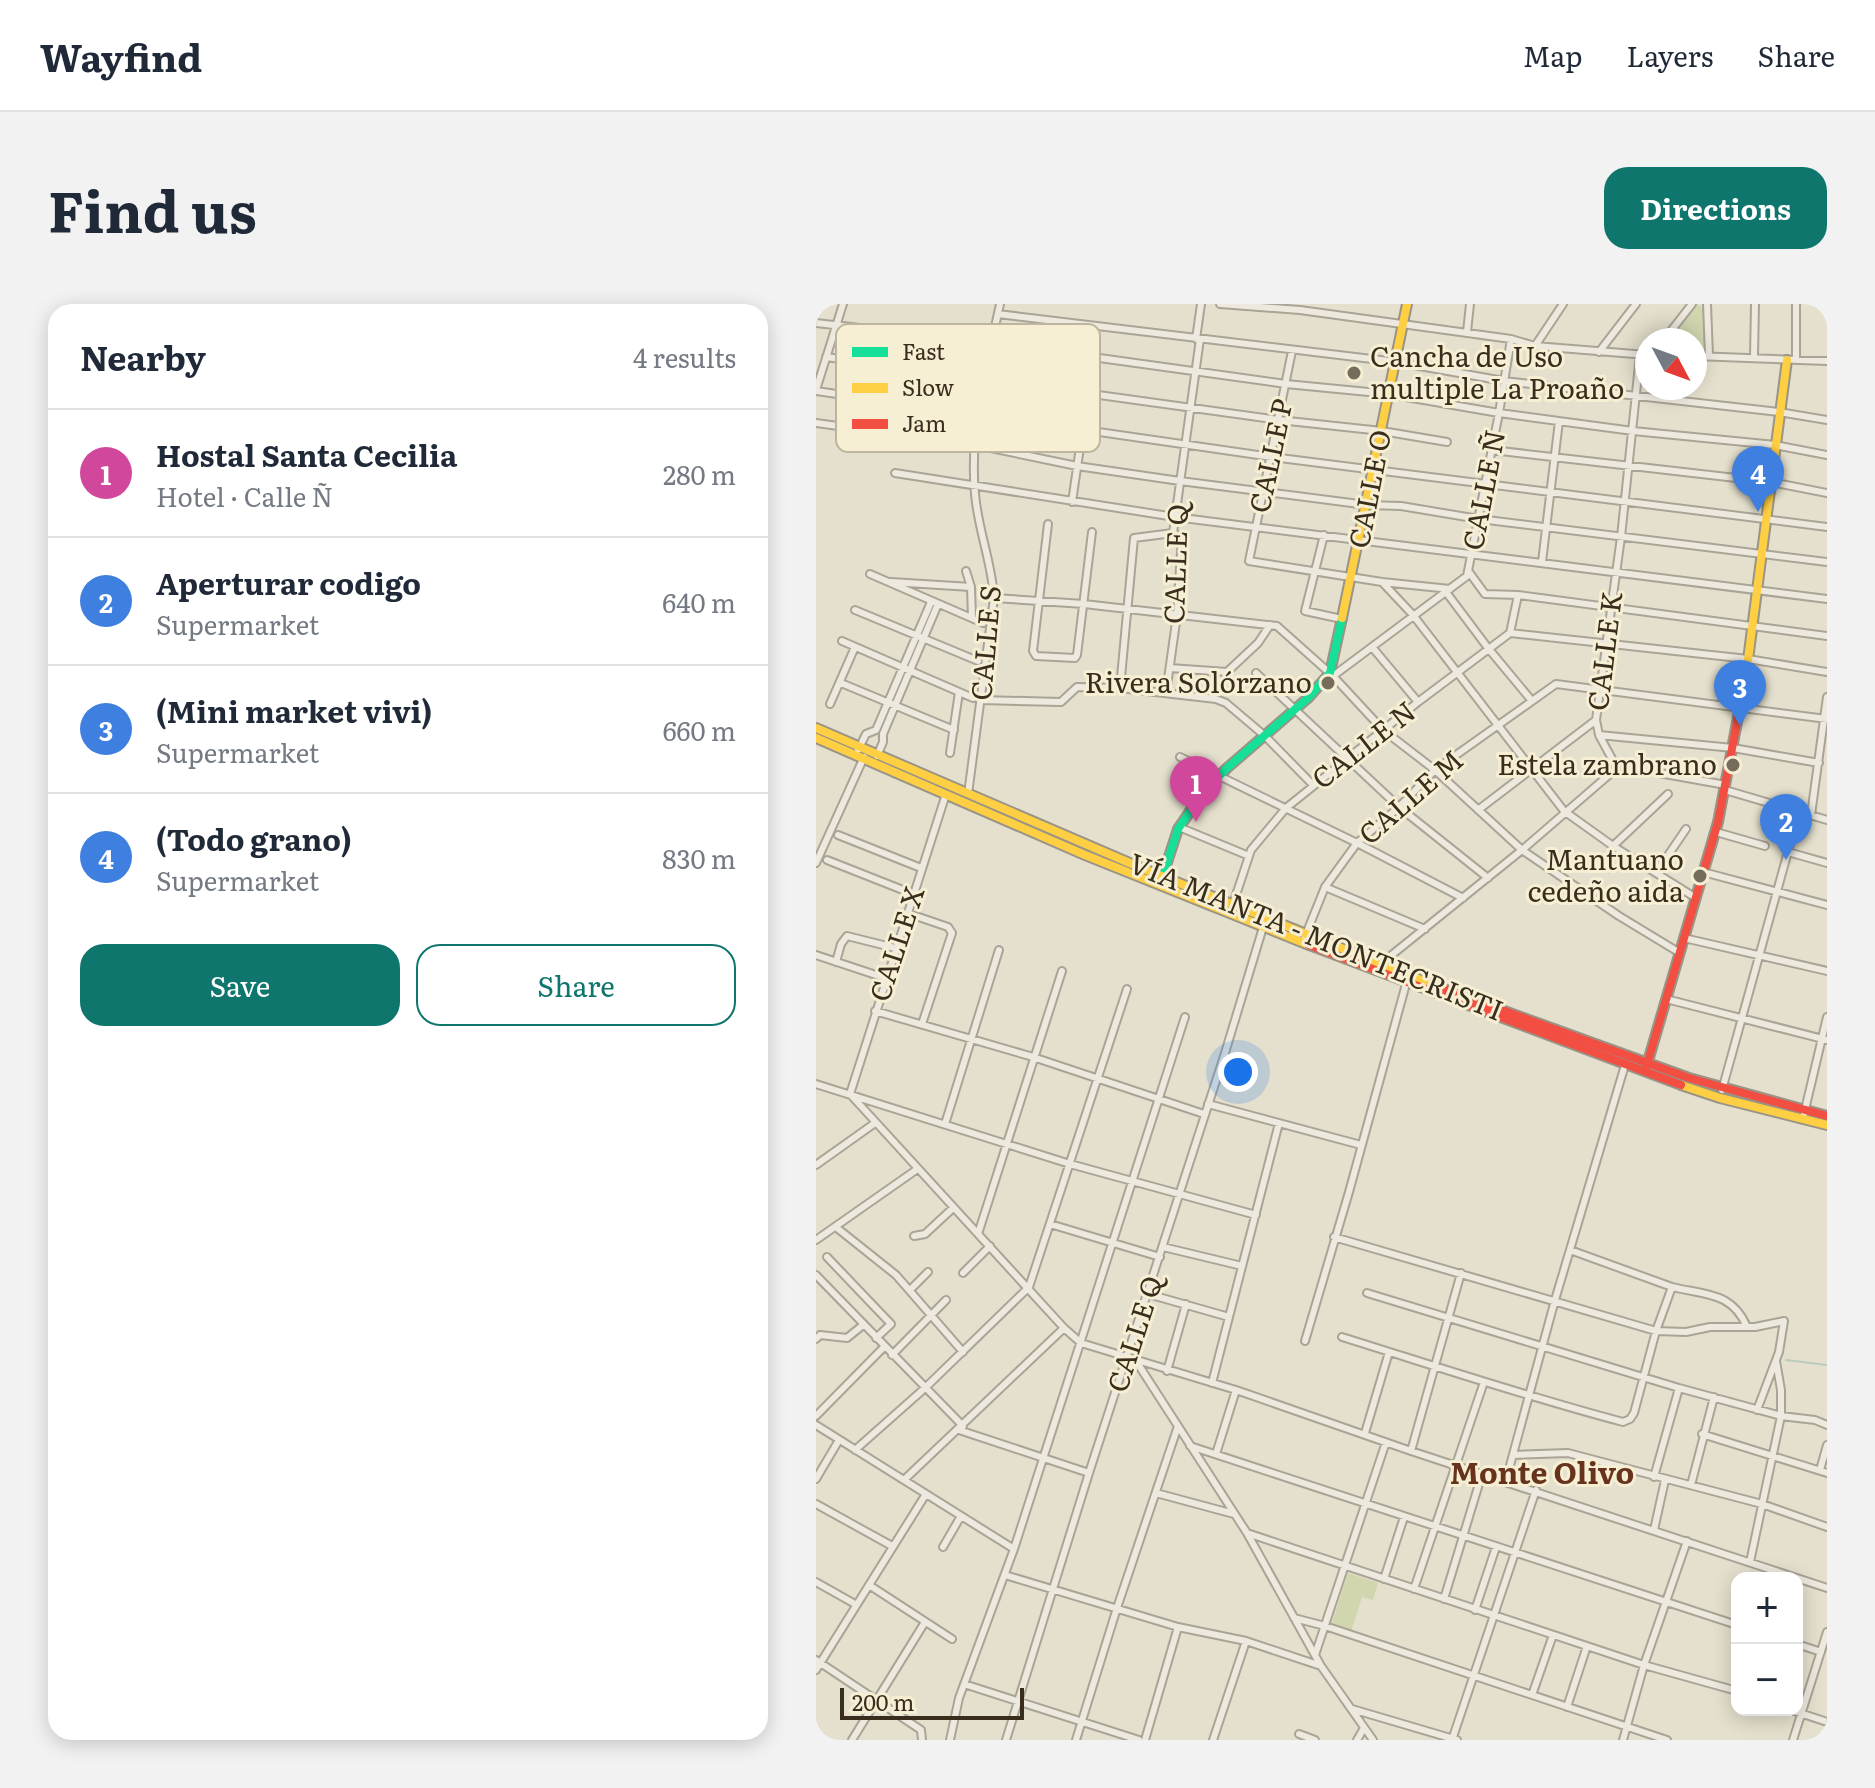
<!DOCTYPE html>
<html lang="en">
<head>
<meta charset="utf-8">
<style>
	body { margin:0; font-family:Literata,serif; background:#f2f2f3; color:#1f2937 }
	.controls { position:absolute; right:24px; bottom:24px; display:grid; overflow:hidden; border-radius:16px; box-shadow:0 4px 20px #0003 }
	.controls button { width:72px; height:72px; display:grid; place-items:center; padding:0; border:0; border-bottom:2px solid #e0e1e3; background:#fff; color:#1f2937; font:40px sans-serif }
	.compass { position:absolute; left:819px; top:24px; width:72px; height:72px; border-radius:50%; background:#fff; box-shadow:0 4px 20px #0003; rotate:131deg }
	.scale { position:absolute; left:24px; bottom:20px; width:184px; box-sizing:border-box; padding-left:8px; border:4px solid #392e1e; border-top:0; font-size:22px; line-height:28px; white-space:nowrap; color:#392e1e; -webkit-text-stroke:6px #f6efd3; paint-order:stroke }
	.you { position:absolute; left:422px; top:768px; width:28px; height:28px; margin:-20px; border:6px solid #fff; border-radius:50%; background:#1a73e8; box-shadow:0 0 0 12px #1a73e833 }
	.badge { display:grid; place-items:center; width:52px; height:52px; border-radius:50%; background:#0f766e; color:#fff; font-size:26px; font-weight:700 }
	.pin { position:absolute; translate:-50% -66px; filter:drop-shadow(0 2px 4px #0008) }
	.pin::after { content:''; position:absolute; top:42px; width:28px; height:24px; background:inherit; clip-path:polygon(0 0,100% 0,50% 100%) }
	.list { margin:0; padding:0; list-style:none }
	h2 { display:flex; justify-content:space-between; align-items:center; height:104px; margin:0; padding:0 32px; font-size:34px }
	h2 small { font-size:26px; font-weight:400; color:#747a83 }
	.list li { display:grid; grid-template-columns:52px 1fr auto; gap:24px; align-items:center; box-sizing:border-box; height:128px; padding:0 32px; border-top:2px solid #e0e1e3 }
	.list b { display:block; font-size:30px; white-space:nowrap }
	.list p { margin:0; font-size:26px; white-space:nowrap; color:#747a83 }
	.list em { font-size:26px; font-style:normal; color:#747a83 }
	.actions { display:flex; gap:16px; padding:24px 32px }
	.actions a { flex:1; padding:18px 0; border:2px solid #0f766e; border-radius:24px; text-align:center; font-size:28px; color:#0f766e }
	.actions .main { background:#0f766e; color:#fff }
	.map { position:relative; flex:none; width:1011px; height:1436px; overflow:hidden; border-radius:24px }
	header { display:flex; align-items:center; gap:48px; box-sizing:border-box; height:112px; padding:0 40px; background:#fff; border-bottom:2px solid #e0e1e3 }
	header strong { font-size:38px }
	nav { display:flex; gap:44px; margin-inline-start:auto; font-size:28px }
	.intro { display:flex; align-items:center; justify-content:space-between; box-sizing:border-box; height:192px; padding:0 48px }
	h1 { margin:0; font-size:56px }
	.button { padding:20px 36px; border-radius:24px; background:#0f766e; color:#fff; font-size:28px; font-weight:700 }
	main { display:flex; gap:48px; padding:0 48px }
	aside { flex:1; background:#fff; border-radius:24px; box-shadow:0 4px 20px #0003 }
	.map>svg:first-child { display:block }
	.green { fill:#d2d6af }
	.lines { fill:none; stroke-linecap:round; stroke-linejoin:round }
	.stream { stroke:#b8cbc1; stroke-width:2 }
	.street-casing { stroke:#aaa496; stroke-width:10 }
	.fast-casing { stroke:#9a9486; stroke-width:12 }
	.slow-casing { stroke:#9a9486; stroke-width:12 }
	.jam-casing { stroke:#9a9486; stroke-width:12 }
	.street { stroke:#ede9df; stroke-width:6 }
	.fast { stroke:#16e098; stroke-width:8 }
	.slow { stroke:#ffcf43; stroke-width:8 }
	.jam { stroke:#f24e42; stroke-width:8 }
	.poi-dot { fill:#756c5b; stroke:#f6efd3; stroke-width:3 }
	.labels { text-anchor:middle; stroke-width:6; stroke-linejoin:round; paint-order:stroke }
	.poi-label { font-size:28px; fill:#392e1e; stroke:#f6efd3; text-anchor:end }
	.street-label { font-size:28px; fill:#392e1e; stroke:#f6efd3 }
	.neighbourhood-label { font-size:30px; font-weight:bold; fill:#67331c; stroke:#f6efd3 }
	.key { fill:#f6efd3; stroke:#bdb59d; stroke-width:2 }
	.key-label { font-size:22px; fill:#392e1e }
</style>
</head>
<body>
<header>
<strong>Wayfind</strong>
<nav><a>Map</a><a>Layers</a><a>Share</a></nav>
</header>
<div class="intro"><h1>Find us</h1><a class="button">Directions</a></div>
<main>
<aside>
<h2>Nearby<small>4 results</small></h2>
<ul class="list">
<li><span class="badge" style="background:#d1479c">1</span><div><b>Hostal Santa Cecilia</b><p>Hotel · Calle Ñ</p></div><em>280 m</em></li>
<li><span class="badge" style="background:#3f7fe0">2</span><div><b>Aperturar codigo</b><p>Supermarket</p></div><em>640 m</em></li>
<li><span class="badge" style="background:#3f7fe0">3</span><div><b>(Mini market vivi)</b><p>Supermarket</p></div><em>660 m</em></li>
<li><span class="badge" style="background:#3f7fe0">4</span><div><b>(Todo grano)</b><p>Supermarket</p></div><em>830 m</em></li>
</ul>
<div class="actions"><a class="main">Save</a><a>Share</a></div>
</aside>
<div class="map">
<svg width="1011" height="1436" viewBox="0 0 1011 1436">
	<rect width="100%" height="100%" fill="#e5e0cd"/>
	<path class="green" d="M881 0 888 4V46H879V36H851Z
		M532 1269 562 1279 557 1296 546 1293 535 1328 515 1322Z"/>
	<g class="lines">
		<path class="stream" d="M970 1056 1011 1061"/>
		<g class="street-casing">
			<path id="street" d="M404 0 484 6 695 35 719 42 831 51
				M891 0 893 52
				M182 10 581 58 688 77 963 108 1011 116
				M0 19 176 39 470 80 573 90 683 109 817 127 959 141 1011 151
				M651 28 654 0
				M380 35 385 0
				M848 36 876 0
				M719 42 747 0
				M476 47 433 257 566 278 634 285
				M783 48 820 0
				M879 52 1011 57
				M10 53 463 116 566 127 631 138
				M938 53 939 0
				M980 56V0
				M0 86 27 0
				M0 87 456 153 1011 223
				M0 119 160 141 261 162 364 177 551 201 585 202 663 215 1011 258
				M676 146 955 178 1011 189
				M79 169 359 213 1011 295
				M256 198 277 54
				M232 220 217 347 220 352 259 354 261 351 276 228
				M357 229 384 35
				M508 231 489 307 526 315
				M726 258 743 117
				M150 267 155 283 156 314
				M653 268 669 290 702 291 1011 332
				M54 270 167 319
				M75 278 155 283
				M566 278 597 311 748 507 797 542 880 594
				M630 288 672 344 716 397
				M178 294 268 300 461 322 517 372 567 426 619 466 706 546 803 612 864 649
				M39 306 162 357
				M694 329 932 355 1011 368
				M26 337 157 394
				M556 343 602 398
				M354 364 411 368 442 339 454 321
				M440 369 583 503 672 574
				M517 372 651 272 683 109 695 35
				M25 379 138 426
				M304 384 318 234 357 229
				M350 389 361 311 366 233 357 229
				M165 396 245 398 261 383 304 384 400 395 410 399 449 432 497 481
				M14 400 39 343
				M783 431 917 444 1003 459
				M42 446 50 430 60 426 115 298
				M134 449 143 388
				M61 452 67 438V430L122 300
				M364 453 541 539 647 594
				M843 469 910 481
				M909 486 1011 516
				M130 490 34 790 248 1024 265 1039 420 1086 595 1147 1011 1284
				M152 490 178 294C176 259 162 226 159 190 153 128 171 60 184 0
				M662 506 780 416
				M995 511 1011 393
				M363 523 433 552
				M900 528 949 542
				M22 531 105 564
				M797 542 852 490
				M972 548 1011 559
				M11 556 97 590
				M0 559 48 453
				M887 568 1011 601
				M840 569 870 525
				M509 583 609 625
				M416 603 435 546 470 504 602 398 694 329 702 291
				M91 609 132 623 136 629 106 720
				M868 634 1011 667
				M488 635 509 583 541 539 583 503 619 466 740 380 1011 415
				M0 651 69 674
				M20 658 25 640 31 632 79 644
				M562 662 706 546 801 464 783 431 780 416 805 233 824 51
				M850 695 1011 736
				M59 707 217 753 388 810
				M0 780 254 860 440 911
				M906 786 983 508
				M392 800 545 841
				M988 810 1011 713
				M129 820 183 646
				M0 861 59 819
				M234 920 344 953
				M21 924 80 971 147 1048
				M162 930 246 667
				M98 932 109 930 137 904
				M518 933 840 1027 870 1028 894 1023H939L968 1017 963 1048 941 1106
				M0 936 100 866
				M347 943 426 962
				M754 946 856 983
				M11 953 75 1020 60 1034
				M147 969 174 942
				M0 971 147 1122
				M94 986 112 968
				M551 989 863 1084 965 1112 999 1116 1011 1121
				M332 990 413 1013
				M526 1033C619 1062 712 1093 807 1118L814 1115 818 1109 840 1027 856 983C890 991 916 988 931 1023
				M0 1035 4 1031 31 1034 47 1021
				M489 1037 533 888 590 680
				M76 1051 130 996
				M320 1057 431 1229 505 1362 557 1436
				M351 1067 370 1000
				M396 1079 463 819
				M0 1112 68 1043
				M0 1121 198 1245
				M143 1126 273 1169
				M549 1129 573 1048
				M886 1130 1011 1169
				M374 1142 921 1321
				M39 1146 109 1084 213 983 311 685
				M595 1147 645 969
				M400 1150 420 1086
				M697 1151 752 1149 946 1200 1011 1223
				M1004 1166 1011 1141
				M838 1173 863 1084
				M0 1175 23 1136
				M89 1175 248 1024
				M690 1176 739 996 809 761
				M875 1181 898 1093
				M340 1189 418 1210
				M0 1200 76 1242
				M838 1226 849 1176
				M431 1229 828 1361 921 1387
				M127 1243 145 1212
				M934 1258 965 1112V1086L960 1057
				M189 1271 362 1323 430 1337 505 1362
				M568 1275 588 1213
				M0 1278 39 1300
				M53 1281 136 1335
				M598 1285 668 1078
				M628 1295 666 1170
				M659 1306 680 1243
				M478 1314 509 1322 851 1436
				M981 1340 1005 1348
				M499 1351 570 1138
				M0 1356 105 1426 106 1436
				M0 1366 110 1190
				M148 1380 323 1436
				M716 1391 737 1331
				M751 1403 771 1342
				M536 1405 641 1436
				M975 1406 1011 1418
				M483 1430 499 1436
				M36 1436 109 1318
				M134 1436 143 1394 198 1245 369 713
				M190 1436 273 1169 409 749 448 620
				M260 1436 301 1304 362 1122
				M329 1436 362 1323
				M397 1436 430 1337
				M541 1436 548 1424
				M636 1436 720 1186
				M807 1436 828 1361 871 1237
				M977 1436 1011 1328"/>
		</g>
		<g class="fast-casing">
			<path id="fast" d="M345 577 362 525 386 490 411 464 492 394 514 369 526 314"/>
		</g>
		<g class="slow-casing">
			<path id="slow" d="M526 314 591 0
				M930 371 971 56
				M0 424 323 563 625 684
				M0 434 269 551 493 641
				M865 781 904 794 1011 821"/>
		</g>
		<g class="jam-casing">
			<path id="jam" d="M493 641 865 781
				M625 684 873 774 1011 812
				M830 764 902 518 930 371"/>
		</g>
		<use href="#street" class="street"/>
		<use href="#fast" class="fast"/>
		<use href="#slow" class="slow"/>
		<use href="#jam" class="jam"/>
	</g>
	<g class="poi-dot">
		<circle cx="538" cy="69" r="8"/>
		<circle cx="512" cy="379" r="8"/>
		<circle cx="917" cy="461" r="8"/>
		<circle cx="884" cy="572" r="8"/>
	</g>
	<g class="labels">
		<g class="poi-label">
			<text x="554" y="63" text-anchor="start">Cancha de Uso<tspan x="554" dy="32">multiple La Proaño</tspan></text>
			<text x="496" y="389">Rivera Solórzano</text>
			<text x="901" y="471">Estela zambrano</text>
			<text x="868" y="566">Mantuano<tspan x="868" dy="32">cedeño aida</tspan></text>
		</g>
		<g class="street-label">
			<text transform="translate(455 152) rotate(-78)" y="10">CALLE P</text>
			<text transform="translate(554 185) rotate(-79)" y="10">CALLE O</text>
			<text transform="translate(668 186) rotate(-79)" y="10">CALLE Ñ</text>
			<text transform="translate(360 260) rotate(-88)" y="10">CALLE Q</text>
			<text transform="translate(170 339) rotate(-85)" y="10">CALLE S</text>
			<text transform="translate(789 347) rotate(-83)" y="10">CALLE K</text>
			<text transform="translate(548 441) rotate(-38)" y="10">CALLE N</text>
			<text transform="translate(595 493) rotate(-41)" y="10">CALLE M</text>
			<text transform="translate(500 633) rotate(22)" y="10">VÍA MANTA - MONTECRISTI</text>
			<text transform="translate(81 640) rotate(-72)" y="10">CALLE X</text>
			<text transform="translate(319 1030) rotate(-72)" y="10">CALLE Q</text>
		</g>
		<g class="neighbourhood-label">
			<text x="726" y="1180">Monte Olivo</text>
		</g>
	</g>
	<rect x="20" y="20" width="264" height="128" rx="12" class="key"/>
	<rect x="36" y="43" width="36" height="10" fill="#16e098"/>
	<rect x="36" y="79" width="36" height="10" fill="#ffcf43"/>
	<rect x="36" y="115" width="36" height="10" fill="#f24e42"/>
	<g class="key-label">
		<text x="86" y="56">Fast</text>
		<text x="86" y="92">Slow</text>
		<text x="86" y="128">Jam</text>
	</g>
</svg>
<div class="controls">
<button>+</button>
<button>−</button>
</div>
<svg class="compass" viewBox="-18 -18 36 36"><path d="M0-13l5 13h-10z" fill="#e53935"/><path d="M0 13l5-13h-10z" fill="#747a83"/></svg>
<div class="scale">200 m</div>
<div class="you"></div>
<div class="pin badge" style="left:380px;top:518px;background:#d1479c">1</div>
<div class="pin badge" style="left:970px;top:556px;background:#3f7fe0">2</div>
<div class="pin badge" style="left:924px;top:422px;background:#3f7fe0">3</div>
<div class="pin badge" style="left:942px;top:208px;background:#3f7fe0">4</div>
</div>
</main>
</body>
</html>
